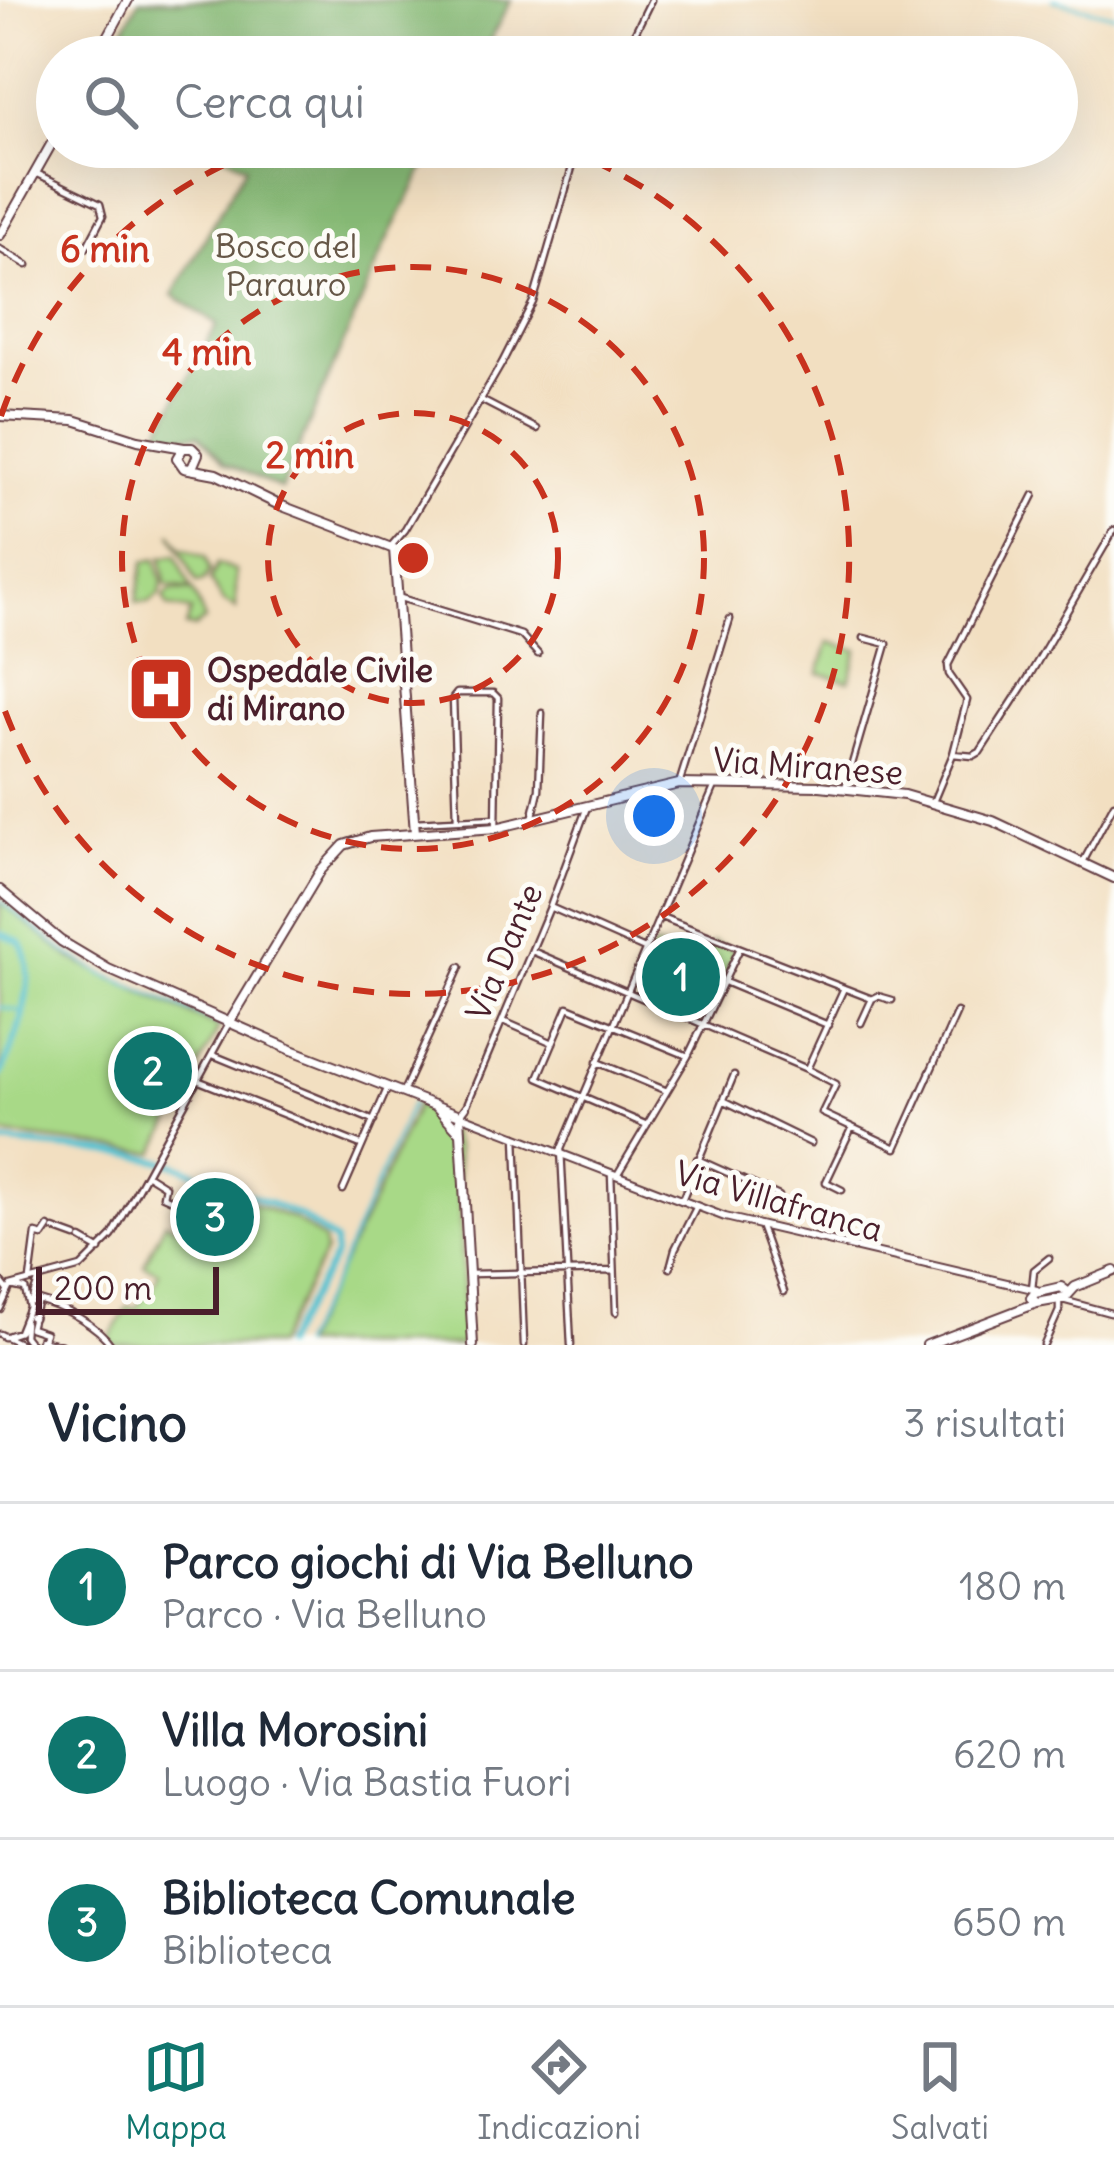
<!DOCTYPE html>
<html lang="it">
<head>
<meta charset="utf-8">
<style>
	body { margin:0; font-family:Delius,sans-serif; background:#f2f2f3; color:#1f2937 }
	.scale { position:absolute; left:36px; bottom:30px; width:183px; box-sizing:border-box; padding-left:12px; border:6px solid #4a1f2b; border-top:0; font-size:33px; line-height:42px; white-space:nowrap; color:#4a1f2b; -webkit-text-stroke:9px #fdfcf7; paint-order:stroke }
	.you { position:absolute; left:654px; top:816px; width:42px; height:42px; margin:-30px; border:9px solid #fff; border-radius:50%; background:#1a73e8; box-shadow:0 0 0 18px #1a73e833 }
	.badge { display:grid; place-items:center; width:78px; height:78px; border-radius:50%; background:#0f766e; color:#fff; font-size:39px; font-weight:700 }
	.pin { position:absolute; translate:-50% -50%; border:6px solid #fff; box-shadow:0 3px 12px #0006 }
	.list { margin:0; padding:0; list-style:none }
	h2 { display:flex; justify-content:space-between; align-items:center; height:156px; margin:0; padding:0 48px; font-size:51px }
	h2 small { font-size:39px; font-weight:400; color:#747a83 }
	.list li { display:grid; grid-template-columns:78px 1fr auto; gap:36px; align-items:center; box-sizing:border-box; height:168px; padding:0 48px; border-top:3px solid #e0e1e3 }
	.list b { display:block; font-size:45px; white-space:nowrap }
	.list p { margin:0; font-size:39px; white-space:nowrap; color:#747a83 }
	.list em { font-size:39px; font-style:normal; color:#747a83 }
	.icon { flex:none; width:66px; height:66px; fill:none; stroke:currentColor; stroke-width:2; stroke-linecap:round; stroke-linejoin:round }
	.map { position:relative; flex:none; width:1114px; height:1345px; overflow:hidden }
	.search { position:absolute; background:#fff; box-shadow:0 12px 48px #0002; left:36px; right:36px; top:36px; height:132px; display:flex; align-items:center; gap:30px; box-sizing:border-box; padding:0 42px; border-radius:66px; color:#747a83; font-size:45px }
	.sheet { height:660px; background:#fff }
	nav { display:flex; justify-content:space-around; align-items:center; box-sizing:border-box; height:168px; border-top:3px solid #e0e1e3; background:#fff; font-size:33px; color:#747a83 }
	nav a { display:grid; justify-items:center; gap:6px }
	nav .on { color:#0f766e }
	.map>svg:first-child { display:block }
	.green { fill:#a8d987; stroke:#797c59; stroke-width:3 }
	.forest { fill:#86b974; stroke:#686c50; stroke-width:3 }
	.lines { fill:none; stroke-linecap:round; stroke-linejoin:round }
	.stream { stroke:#57c2d1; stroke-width:3 }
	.canal { stroke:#57c2d1; stroke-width:6 }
	.pedestrian-casing { stroke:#633c42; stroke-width:9 }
	.minor-casing { stroke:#633c42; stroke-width:9 }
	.tertiary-casing { stroke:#633c42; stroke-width:10 }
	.secondary-casing { stroke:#633c42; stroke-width:12 }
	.pedestrian { stroke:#fff; stroke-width:4.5 }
	.minor { stroke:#fff; stroke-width:4.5 }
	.tertiary { stroke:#fff; stroke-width:6 }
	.secondary { stroke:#fff; stroke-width:8 }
	.ring { fill:none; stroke:#c8321e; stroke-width:6; stroke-dasharray:21 15 }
	.labels { text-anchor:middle; stroke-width:10; stroke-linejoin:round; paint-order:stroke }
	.park-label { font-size:33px; fill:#665747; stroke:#fdfcf7 }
	.poi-label { font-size:33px; font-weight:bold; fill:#4a1f2b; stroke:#fdfcf7; text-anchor:start }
	.street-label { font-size:33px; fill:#4a1f2b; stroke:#fdfcf7 }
	.centre { fill:#c8321e; stroke:#fdfcf7; stroke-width:6 }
	.ring-label { font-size:36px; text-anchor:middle; font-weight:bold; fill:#c8321e; stroke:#fdfcf7; stroke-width:10; stroke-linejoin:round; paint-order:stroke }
</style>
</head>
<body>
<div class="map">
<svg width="1114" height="1345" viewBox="0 0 1114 1345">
	<rect width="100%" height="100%" fill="#fdfcf7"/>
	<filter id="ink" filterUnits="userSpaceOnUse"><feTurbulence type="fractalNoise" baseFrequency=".00833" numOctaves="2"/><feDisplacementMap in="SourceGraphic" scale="24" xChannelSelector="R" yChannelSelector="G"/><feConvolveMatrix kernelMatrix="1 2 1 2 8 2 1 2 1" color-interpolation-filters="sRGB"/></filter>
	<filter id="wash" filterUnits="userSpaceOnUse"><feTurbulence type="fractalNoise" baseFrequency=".004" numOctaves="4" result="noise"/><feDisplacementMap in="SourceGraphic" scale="48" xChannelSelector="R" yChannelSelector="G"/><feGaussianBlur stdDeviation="2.7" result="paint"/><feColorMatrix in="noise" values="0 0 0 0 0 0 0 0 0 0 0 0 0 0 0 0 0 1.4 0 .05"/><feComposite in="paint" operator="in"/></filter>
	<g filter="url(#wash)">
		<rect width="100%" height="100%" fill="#f2dfc1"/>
		<path class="green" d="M171 532 181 548 205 557 210 571 204 581 197 583Z
			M176 555 191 588 188 589 166 585 161 558Z
			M156 559 162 583 160 594 150 603H136L144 562Z
			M217 564 236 571V609L224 602 210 581Z
			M170 590 193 591 205 620 195 628 186 627 191 611 168 607 164 597Z
			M829 642 858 650 849 681 819 673Z
			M0 901 71 959 219 1028 155 1153 0 1134Z
			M713 942 735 951 704 1016 634 988 654 946 702 965Z
			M417 1104 446 1124 457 1148 465 1345H301L368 1212Z
			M232 1196 294 1219 323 1240 325 1252 276 1345H117L108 1341 128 1306 136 1309 145 1292 150 1293 159 1272 144 1265 165 1222 201 1237 206 1226 218 1230Z"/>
		<path class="forest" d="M139 0H511L481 57H109Z
			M211 147H435L388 239 281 489 225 463 199 434 170 436 158 432 217 325 173 295 246 166Z"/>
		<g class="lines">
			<path class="stream" d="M903 0 918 4 926 0
				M1053 0 1114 15
				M0 900 68 954 101 973 221 1024
				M0 1007 21 1011
				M299 1345 335 1278 412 1103"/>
			<path class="canal" d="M0 933 20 942C41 976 16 1042 0 1076
				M0 1142 135 1155 177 1165 300 1216 335 1242V1256L283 1345"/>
		</g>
	</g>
	<g filter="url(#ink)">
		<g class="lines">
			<g class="pedestrian-casing">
				<path id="pedestrian" d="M149 1176 165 1186 163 1196 172 1200
					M54 1229 76 1237
					M81 1239 100 1250
					M30 1280 36 1234 43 1236 49 1227
					M30 1317 33 1318 38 1300C64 1307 99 1326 111 1345
					M32 1320 30 1328 45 1333 43 1339
					M40 1340 61 1345"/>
			</g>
			<g class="minor-casing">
				<path id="minor" d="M623 57 651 0
					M36 173 100 204 103 216 86 248
					M0 249 27 265
					M481 400 537 429
					M391 546 405 530 502 363 533 302 578 147
					M397 597 521 635 538 654
					M953 754 973 756 980 752 1028 678 1114 530
					M679 784 730 619
					M845 788 887 644 864 638
					M933 802 953 754 967 700 949 674 948 665 1034 495
					M457 820 453 698 457 693H493L498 698 496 828
					M532 820 539 790 542 713
					M414 822 496 818
					M1082 864 1114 804
					M550 907 647 950
					M661 917 872 999 861 1023
					M532 951 807 1069 844 988
					M727 983 828 1025
					M872 999 878 996 892 1000
					M503 1021 553 1043
					M213 1055 374 1121
					M597 1062 667 1091
					M807 1069 836 1084 822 1113 896 1148 957 1012
					M197 1080 361 1145
					M403 1092 460 967
					M723 1100 811 1143
					M466 1107 550 907 587 807
					M647 1125 538 1078 568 1007 688 1056
					M516 1136 524 1345
					M697 1159 779 1196
					M611 1173 616 1312
					M617 1175 688 1056 740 948
					M343 1190 388 1087
					M842 1190 826 1182 852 1127
					M682 1200 734 1075
					M760 1225 784 1292
					M670 1268 675 1249 697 1206
					M469 1274 614 1271
					M0 1280 7 1289
					M11 1286 81 1267 112 1236 229 1023
					M1032 1289 1034 1270 1049 1258
					M31 1302 39 1279
					M0 1309 11 1286
					M25 1323 24 1336 31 1345
					M0 1334 23 1345
					M4 1337 19 1332 29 1307 25 1289 11 1286
					M571 1345 561 1149 714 788
					M1044 1345 1059 1311V1299L1114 1314"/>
			</g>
			<g class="tertiary-casing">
				<path id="tertiary" d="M466 1107 460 1115 725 1217 1037 1290"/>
			</g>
			<g class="secondary-casing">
				<path id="secondary" d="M97 57 128 0
					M0 235 57 134
					M0 416 74 420 138 440 184 448
					M192 468 198 454 192 448H183L177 458 184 468 216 474 277 504 394 549 415 833
					M0 890 61 941 108 969 292 1050 460 1115
					M229 1023 321 870 344 845 370 837 496 828 679 784 820 786 904 795 993 821 1114 878
					M435 1105 457 1129
					M460 1115 473 1345
					M1069 1293 1061 1287 1035 1293 1031 1298 1037 1303 1065 1298 1075 1287 1114 1271
					M927 1345 1037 1303"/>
			</g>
			<use href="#pedestrian" class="pedestrian"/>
			<use href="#minor" class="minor"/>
			<use href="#tertiary" class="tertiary"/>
			<use href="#secondary" class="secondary"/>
		</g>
	</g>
	<g class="ring">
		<circle cx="413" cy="558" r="145"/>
		<circle cx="413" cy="558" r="291"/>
		<path d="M1 416A436 436 0 0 1 267 147M559 147A436 436 0 1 1 1 700"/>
	</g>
	<defs>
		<g id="hospital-square" transform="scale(3.45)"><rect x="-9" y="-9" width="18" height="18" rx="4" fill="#c8321e" stroke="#fdfcf7"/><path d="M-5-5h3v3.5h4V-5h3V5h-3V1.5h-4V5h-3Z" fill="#fff"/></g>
	</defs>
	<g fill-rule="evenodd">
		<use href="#hospital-square" x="161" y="689"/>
	</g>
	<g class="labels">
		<g class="park-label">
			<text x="286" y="258">Bosco del<tspan x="286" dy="38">Parauro</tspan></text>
		</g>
		<g class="poi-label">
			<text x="207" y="682">Ospedale Civile<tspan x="207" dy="38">di Mirano</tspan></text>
		</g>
		<g class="street-label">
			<text transform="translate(808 766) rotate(4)" y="12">Via Miranese</text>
			<text transform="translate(504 952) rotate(-67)" y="12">Via Dante</text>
			<text transform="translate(779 1201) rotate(16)" y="12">Via Villafranca</text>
		</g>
	</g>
	<circle cx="413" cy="558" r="18" class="centre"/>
	<g class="ring-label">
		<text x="105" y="262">6 min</text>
		<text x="207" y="365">4 min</text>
		<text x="310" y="468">2 min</text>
	</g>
</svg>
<div class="scale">200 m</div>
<div class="you"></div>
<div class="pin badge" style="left:681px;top:977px">1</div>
<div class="pin badge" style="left:153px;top:1071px">2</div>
<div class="pin badge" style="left:215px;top:1217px">3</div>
<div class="search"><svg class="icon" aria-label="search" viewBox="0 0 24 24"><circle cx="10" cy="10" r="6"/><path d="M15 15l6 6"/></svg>Cerca qui</div>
</div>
<section class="sheet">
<h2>Vicino<small>3 risultati</small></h2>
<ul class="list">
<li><span class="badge">1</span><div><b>Parco giochi di Via Belluno</b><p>Parco · Via Belluno</p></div><em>180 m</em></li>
<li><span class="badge">2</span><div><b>Villa Morosini</b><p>Luogo · Via Bastia Fuori</p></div><em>620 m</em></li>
<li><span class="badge">3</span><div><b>Biblioteca Comunale</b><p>Biblioteca</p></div><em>650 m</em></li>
</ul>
</section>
<nav>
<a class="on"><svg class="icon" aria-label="map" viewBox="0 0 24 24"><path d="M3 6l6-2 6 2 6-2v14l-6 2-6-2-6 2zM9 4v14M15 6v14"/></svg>Mappa</a>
<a><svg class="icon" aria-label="directions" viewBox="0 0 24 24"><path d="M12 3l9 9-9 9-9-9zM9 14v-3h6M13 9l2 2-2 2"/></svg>Indicazioni</a>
<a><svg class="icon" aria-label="saved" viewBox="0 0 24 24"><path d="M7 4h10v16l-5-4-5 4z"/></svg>Salvati</a>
</nav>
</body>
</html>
